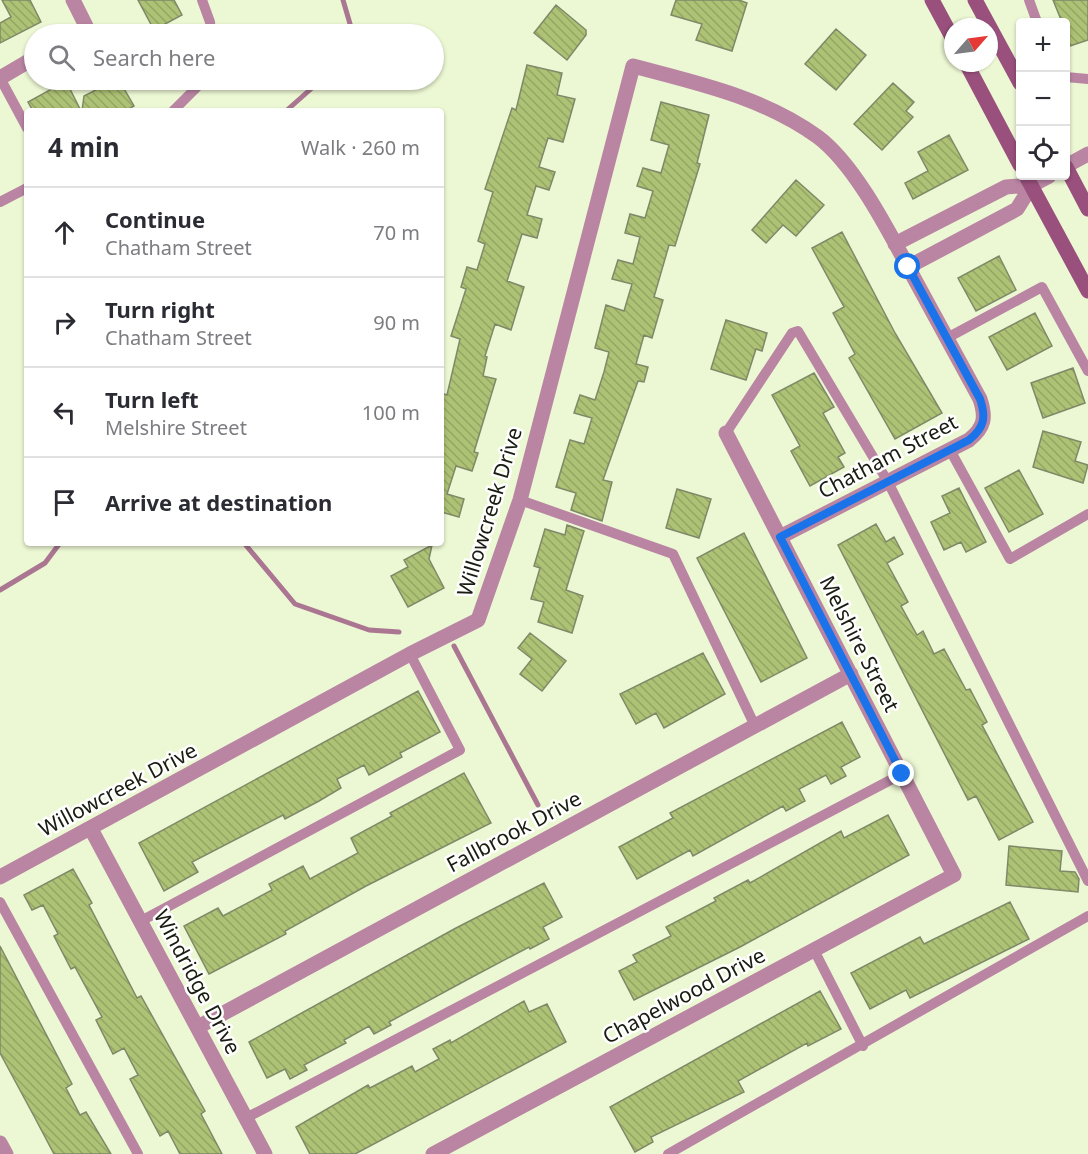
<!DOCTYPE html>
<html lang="en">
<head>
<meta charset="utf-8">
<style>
	body { margin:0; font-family:"Noto Sans",sans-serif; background:#f2f2f3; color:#2b2b33 }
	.controls { position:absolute; right:18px; top:18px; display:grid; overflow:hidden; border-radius:6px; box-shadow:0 2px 4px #0004 }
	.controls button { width:54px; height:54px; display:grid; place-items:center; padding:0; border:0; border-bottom:2px solid #e1e1e2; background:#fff; color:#2b2b33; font:30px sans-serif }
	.compass { position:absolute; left:944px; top:18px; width:54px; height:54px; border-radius:50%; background:#fff; box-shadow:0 2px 4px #0004; rotate:62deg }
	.stop { position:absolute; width:18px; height:18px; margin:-14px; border:4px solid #1a73e8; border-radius:50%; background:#fff }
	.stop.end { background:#1a73e8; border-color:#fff; box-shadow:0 2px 6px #0008 }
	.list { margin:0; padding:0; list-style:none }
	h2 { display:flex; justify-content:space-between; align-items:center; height:78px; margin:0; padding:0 24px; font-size:26px }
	h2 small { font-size:20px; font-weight:400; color:#7c7c81 }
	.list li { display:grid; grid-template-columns:39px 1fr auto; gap:18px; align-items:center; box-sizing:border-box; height:90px; padding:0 24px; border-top:2px solid #e1e1e2 }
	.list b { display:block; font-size:22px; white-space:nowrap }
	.list p { margin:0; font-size:20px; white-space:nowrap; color:#7c7c81 }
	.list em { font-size:20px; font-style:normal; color:#7c7c81 }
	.icon { flex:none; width:33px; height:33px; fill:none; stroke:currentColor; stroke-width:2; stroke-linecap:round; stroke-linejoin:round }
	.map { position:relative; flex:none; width:1088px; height:1154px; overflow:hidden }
	.search { position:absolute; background:#fff; box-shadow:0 2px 4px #0004; left:24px; top:24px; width:420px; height:66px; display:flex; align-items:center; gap:15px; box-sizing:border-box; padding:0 21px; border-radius:33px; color:#7c7c81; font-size:22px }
	.panel { position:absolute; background:#fff; box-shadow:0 2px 4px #0004; left:24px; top:108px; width:420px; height:438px; border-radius:6px }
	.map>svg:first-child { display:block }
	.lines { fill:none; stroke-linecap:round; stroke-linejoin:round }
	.stream { stroke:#aa7691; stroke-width:5 }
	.building { fill:url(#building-back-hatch); stroke:#7f8969; stroke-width:1.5 }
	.service { stroke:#b985a3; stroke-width:10 }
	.minor { stroke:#b985a3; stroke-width:15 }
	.secondary { stroke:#99507d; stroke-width:15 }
	.route { stroke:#1a73e8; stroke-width:8 }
	.labels { text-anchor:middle; stroke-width:5; stroke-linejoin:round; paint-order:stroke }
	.street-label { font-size:21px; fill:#191c10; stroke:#fff }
</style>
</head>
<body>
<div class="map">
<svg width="1088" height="1154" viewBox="0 0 1088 1154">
	<defs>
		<pattern id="building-back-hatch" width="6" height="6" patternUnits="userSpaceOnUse" patternTransform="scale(1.5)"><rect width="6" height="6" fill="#adc274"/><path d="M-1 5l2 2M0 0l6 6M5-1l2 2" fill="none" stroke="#94a663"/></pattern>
	</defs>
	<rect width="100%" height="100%" fill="#ecf7d3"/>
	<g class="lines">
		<path class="stream" d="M343 0 353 34
			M286 111 321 80
			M244 543 295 604 369 630 399 632
			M0 590 45 563 60 543
			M454 646 538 805"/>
	</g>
	<path class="building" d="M2 0H30L41 22 0 43V23L11 17Z
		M138 0H174L182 15 154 30Z
		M676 0H739L747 3 732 51 696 40 702 24 671 15Z
		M1053 0H1088V40L1070 46 1065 22H1062Z
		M556 5 586 30V35L567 60 534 33Z
		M836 29 866 55 836 90 805 64Z
		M527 65 562 73 557 95 575 99 563 142 548 138 539 167 555 172 549 190 536 186 527 215 542 219 537 238 522 234 507 281 524 287 511 330 495 324 485 356 487 357 483 376 496 379 474 452 478 453 472 471 456 466 447 494 464 499 459 517 441 512V393L447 395 460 339 451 336 466 289 461 287 467 267 477 270 485 244 478 241 493 192 485 189 512 108 516 110Z
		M115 80H119L134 106 125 111H82L84 96Z
		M66 81 81 111H33L28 102Z
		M893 83 914 102 906 111 913 117 882 150 854 124Z
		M661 102 709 115 697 163 700 164 675 246 669 245 654 297 663 300 652 338 644 335 636 364 648 367 644 382 638 381 603 480 612 482 602 521 571 510 576 493 556 487 570 440 584 444 592 418 574 413 580 395 595 400 604 372 609 352 595 348 606 305 624 311 632 284 612 279 618 260 633 264 640 237 625 233 630 214 645 218 653 191 637 186 643 168 661 173 669 145 651 140Z
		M949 135 968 170 913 199 905 183 928 171 918 152Z
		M796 180 824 205 796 236 783 225 766 243 752 230Z
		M842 232 895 333 942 413 895 439 849 358 855 354 833 313 844 307 812 248Z
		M999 256 1016 290 976 311 958 278Z
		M1035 313 1052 346 1007 370 989 337Z
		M726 320 767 333 762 351 756 349 746 380 711 369Z
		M1073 368 1085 403 1043 418 1031 383Z
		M814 373 834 407 823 413 845 453 838 457 844 467 810 486 791 451 800 446 772 395Z
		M1043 431 1081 442 1075 461 1088 465 1083 483 1033 467Z
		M1019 470 1043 514 1009 532 985 488Z
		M959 488 986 542 966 552 961 542 944 550 931 522 950 513 942 496Z
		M677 489 711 499 699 538 666 528Z
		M876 524 886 542 894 537 903 554 887 563 908 602 901 606 917 635 923 631 934 654 944 649 966 690 970 689 987 722 982 725 1033 822 999 840 976 796 968 800 838 545Z
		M567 525 584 531 566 590 583 596 572 633 538 622 544 602 531 599 540 568 534 566 545 529 565 535Z
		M744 533 807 658 761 682 697 558Z
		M432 545 429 559 444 588 408 607 391 576 408 567 404 560Z
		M530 633 566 661 542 691 520 674 532 659 518 648Z
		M703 653 725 694 664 728 656 713 636 724 620 694Z
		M418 691 440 732 400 753 402 757 369 775 364 765 337 779 341 788 319 801 285 819 283 815 192 862 198 872 164 891 139 843Z
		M842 722 860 757 841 767 846 776 831 784 826 775 799 789 805 801 786 811 783 806 693 856 690 850 637 879 619 847 673 818 670 813Z
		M464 773 491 823 366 886 285 931 286 934 209 974 184 926 218 908 223 916 272 890 269 884 303 866 310 879 358 853 351 838 392 816 390 813Z
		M888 815 909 855 740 947 634 1000 619 971 637 962 633 955 671 936 666 927 716 901 714 898 748 880 750 883 841 831 844 838Z
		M1009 846 1062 851 1060 871 1075 872 1079 879 1078 892 1006 885Z
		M73 869 92 903 89 905 137 998 141 996 205 1111 201 1114 222 1154H180L168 1131 160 1136 130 1079 138 1075 124 1048 113 1054 96 1020 102 1017 75 967 71 969 54 936 58 934 43 905 32 910 24 895Z
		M544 883 562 917 543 927 549 939 530 949 529 947 474 976 389 1022 391 1025 374 1034 369 1026 344 1040 346 1043 304 1065 307 1070 290 1079 285 1069 267 1078 249 1042 456 928Z
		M1010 902 1029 939 910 998 906 990 870 1009 851 973 920 937 924 944Z
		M0 946 72 1084 66 1088 80 1115 86 1112 111 1154H54L35 1118 0 1053Z
		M820 991 841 1029 808 1046 807 1043 738 1081 744 1092 651 1137 653 1142 635 1152 610 1107Z
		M524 1001 529 1012 547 1004 566 1042 355 1154H310L296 1127 368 1085 370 1088 412 1066 415 1072 439 1059 433 1049 450 1040 451 1043Z"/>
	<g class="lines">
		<path class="service" d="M202 0 210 22 211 34
			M1029 0 1037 22
			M1066 77 1088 79
			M0 78 27 128
			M173 111 198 86 201 80
			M0 202 27 188
			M947 338 1042 287 1088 371
			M726 433 792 333 798 331 888 482 1088 881
			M950 450 1010 559 1088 514
			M520 500 673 554 755 726
			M0 902 138 1154
			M141 921 460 750 410 654
			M814 950 863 1046
			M246 1118 902 774
			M668 1154 1088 916"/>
		<path class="minor" d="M73 0 87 28 76 34
			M0 78 34 58
			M1066 166 1088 154
			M895 244 1006 187 1032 185 1049 176
			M908 267 1017 209 1032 185
			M91 829 265 1154
			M0 877 410 654 478 620 520 500 633 66C697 83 763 97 818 137 854 164 887 228 908 267 932 311 956 355 980 399 986 417 985 427 969 440L780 537
			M198 1027 851 674
			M0 1143 6 1154
			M433 1154 954 875 726 433"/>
		<path class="secondary" d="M932 0 953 39
			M975 0 1020 83
			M966 63 1020 165
			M1066 167 1088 209
			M1026 176 1088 291"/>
	</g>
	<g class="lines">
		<path class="route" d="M902 774 780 537 969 440C985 427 986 417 980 399L908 267"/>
	</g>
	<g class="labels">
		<g class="street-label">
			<text transform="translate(888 457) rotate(-28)" y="7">Chatham Street</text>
			<text transform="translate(490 512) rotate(-73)" y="7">Willowcreek Drive</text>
			<text transform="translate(859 644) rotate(63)" y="7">Melshire Street</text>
			<text transform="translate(118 790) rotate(-28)" y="7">Willowcreek Drive</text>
			<text transform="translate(514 832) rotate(-28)" y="7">Fallbrook Drive</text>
			<text transform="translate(197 982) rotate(62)" y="7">Windridge Drive</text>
			<text transform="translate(684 996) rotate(-28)" y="7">Chapelwood Drive</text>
		</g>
	</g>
</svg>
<div class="controls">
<button>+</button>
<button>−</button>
<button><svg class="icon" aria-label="locate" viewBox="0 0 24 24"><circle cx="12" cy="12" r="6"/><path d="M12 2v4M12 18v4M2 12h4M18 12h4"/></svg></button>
</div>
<svg class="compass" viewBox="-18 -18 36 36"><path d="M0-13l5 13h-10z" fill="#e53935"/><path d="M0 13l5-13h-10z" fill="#7c7c81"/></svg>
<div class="stop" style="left:908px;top:267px"></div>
<div class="stop end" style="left:902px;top:774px"></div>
<div class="search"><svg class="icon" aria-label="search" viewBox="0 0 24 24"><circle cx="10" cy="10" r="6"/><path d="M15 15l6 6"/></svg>Search here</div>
<section class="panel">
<h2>4 min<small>Walk · 260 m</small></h2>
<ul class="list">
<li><svg class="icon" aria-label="ahead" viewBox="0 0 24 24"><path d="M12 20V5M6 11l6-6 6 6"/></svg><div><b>Continue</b><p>Chatham Street</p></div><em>70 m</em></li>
<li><svg class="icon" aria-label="right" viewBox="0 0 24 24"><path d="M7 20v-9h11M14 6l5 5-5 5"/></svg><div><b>Turn right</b><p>Chatham Street</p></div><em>90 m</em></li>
<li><svg class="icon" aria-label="left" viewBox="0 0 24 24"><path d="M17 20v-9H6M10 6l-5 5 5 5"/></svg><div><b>Turn left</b><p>Melshire Street</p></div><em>100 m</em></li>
<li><svg class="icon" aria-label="arrive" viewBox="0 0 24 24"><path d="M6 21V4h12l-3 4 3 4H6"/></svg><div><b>Arrive at destination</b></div></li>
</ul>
</section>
</div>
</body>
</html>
